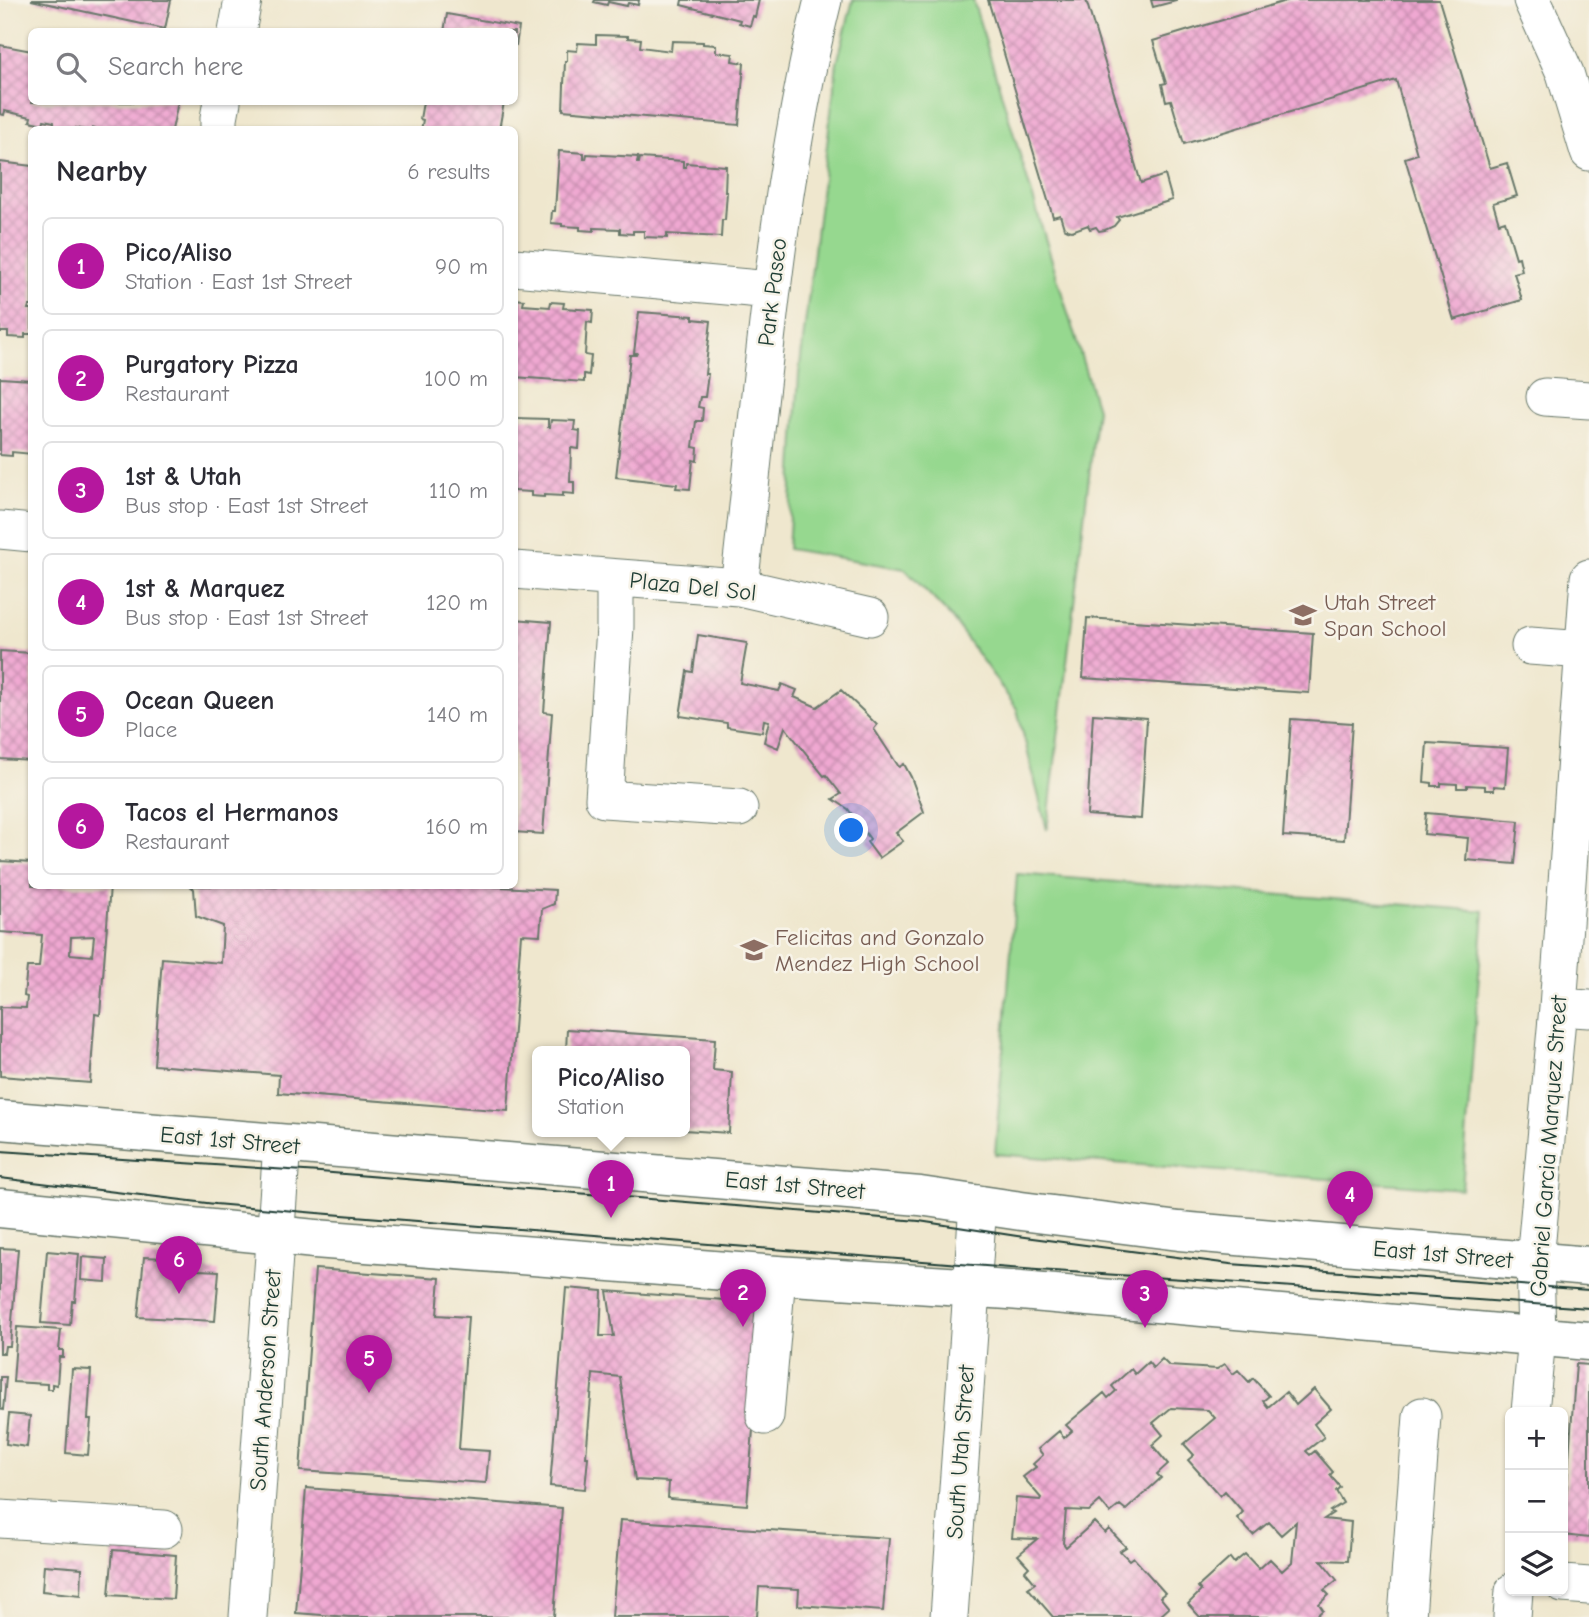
<!DOCTYPE html>
<html lang="en">
<head>
<meta charset="utf-8">
<style>
	body { margin:0; font-family:"Comic Neue",sans-serif; background:#f7f7f7; color:#2b2b33 }
	.controls { position:absolute; right:21px; bottom:21px; display:grid; overflow:hidden; border-radius:10px; box-shadow:0 2px 5px #0004 }
	.controls button { width:63px; height:63px; display:grid; place-items:center; padding:0; border:0; border-bottom:2px solid #e1e1e2; background:#fff; color:#2b2b33; font:35px sans-serif }
	.you { position:absolute; left:852px; top:831px; width:24px; height:24px; margin:-18px; border:5px solid #fff; border-radius:50%; background:#1a73e8; box-shadow:0 0 0 10px #1a73e833 }
	.badge { display:grid; place-items:center; width:46px; height:46px; border-radius:50%; background:#b5179e; color:#fff; font-size:23px; font-weight:700 }
	.pin { position:absolute; translate:-50% -58px; filter:drop-shadow(0 2px 4px #0008) }
	.pin::after { content:''; position:absolute; top:37px; width:24px; height:21px; background:inherit; clip-path:polygon(0 0,100% 0,50% 100%) }
	.popup { position:absolute; left:532px; top:1046px; width:158px; height:91px; box-sizing:border-box; display:grid; place-content:center; border-radius:10px; background:#fff; filter:drop-shadow(0 2px 5px #0005); font-size:23px; white-space:nowrap; color:#7c7c81 }
	.popup b { font-size:26px; color:#2b2b33 }
	.popup::after { content:''; position:absolute; left:50%; top:100%; margin-left:-14px; border:14px solid transparent; border-top-color:#fff }
	.list { margin:0; padding:0; list-style:none }
	h2 { display:flex; justify-content:space-between; align-items:center; height:91px; margin:0; padding:0 28px; font-size:30px }
	h2 small { font-size:23px; font-weight:400; color:#7c7c81 }
	.list li { display:grid; grid-template-columns:46px 1fr auto; gap:21px; align-items:center; box-sizing:border-box; height:98px; margin:0 14px 14px; padding:0 14px; border:2px solid #e1e1e2; border-radius:10px }
	.list b { display:block; font-size:26px; white-space:nowrap }
	.list p { margin:0; font-size:23px; white-space:nowrap; color:#7c7c81 }
	.list em { font-size:23px; font-style:normal; color:#7c7c81 }
	.icon { flex:none; width:38px; height:38px; fill:none; stroke:currentColor; stroke-width:2; stroke-linecap:round; stroke-linejoin:round }
	.map { position:relative; flex:none; width:1589px; height:1617px; overflow:hidden }
	.search { position:absolute; background:#fff; box-shadow:0 2px 5px #0004; left:28px; top:28px; width:490px; height:77px; display:flex; align-items:center; gap:18px; box-sizing:border-box; padding:0 24px; border-radius:10px; color:#7c7c81; font-size:26px }
	.panel { position:absolute; background:#fff; box-shadow:0 2px 5px #0004; left:28px; top:126px; width:490px; height:763px; border-radius:10px }
	.map>svg:first-child { display:block }
	.green { fill:#96d88f; stroke:#5a8a62; stroke-width:2 }
	.building { fill:url(#building-cross-hatch); fill-rule:evenodd }
	.lines { fill:none; stroke-linecap:round; stroke-linejoin:round }
	.minor-casing { stroke:#68786a; stroke-width:39 }
	.major-casing { stroke:#68786a; stroke-width:41 }
	.minor { stroke:#fff; stroke-width:37 }
	.major { stroke:#fff; stroke-width:38 }
	.tram { stroke:#1f3d34; stroke-width:2 }
	.labels { text-anchor:middle; stroke-width:5; stroke-linejoin:round; paint-order:stroke }
	.street-label { font-size:23px; fill:#1f3d34; stroke:#f7f3e8 }
	.education-label { font-size:23px; fill:#785e54; stroke:#f7f3e8; text-anchor:start }
</style>
</head>
<body>
<div class="map">
<svg width="1589" height="1617" viewBox="0 0 1589 1617">
	<defs>
		<pattern id="building-cross-hatch" width="8" height="8" patternUnits="userSpaceOnUse" patternTransform="scale(1.75)"><rect width="8" height="8" fill="#f0a8d2"/><path d="M0 0l8 8M0 8l8-8" fill="none" stroke="#c28aab"/></pattern>
	</defs>
	<rect width="100%" height="100%" fill="#f7f3e8"/>
	<filter id="ink" filterUnits="userSpaceOnUse"><feTurbulence type="fractalNoise" baseFrequency=".0143" numOctaves="2"/><feDisplacementMap in="SourceGraphic" scale="14" xChannelSelector="R" yChannelSelector="G"/><feConvolveMatrix kernelMatrix="1 2 1 2 8 2 1 2 1" color-interpolation-filters="sRGB"/></filter>
	<filter id="wash" filterUnits="userSpaceOnUse"><feTurbulence type="fractalNoise" baseFrequency=".00686" numOctaves="4" result="noise"/><feDisplacementMap in="SourceGraphic" scale="28" xChannelSelector="R" yChannelSelector="G"/><feGaussianBlur stdDeviation="1.57" result="paint"/><feColorMatrix in="noise" values="0 0 0 0 0 0 0 0 0 0 0 0 0 0 0 0 0 1.4 0 .05"/><feComposite in="paint" operator="in"/></filter>
	<g filter="url(#wash)">
		<rect width="100%" height="100%" fill="#efe7ce"/>
		<path class="green" d="M853 0H973L1097 409 1047 830 1017 709 951 617 905 569 788 549 799 374 837 63Z
			M1017 874 1484 911 1462 1189 995 1154Z"/>
		<g id="blocks">
			<path class="building" d="M31 0H171L165 29Z
				M595 0H639L638 5 628 3 627 6 608 2 607 5 594 2Z
				M682 0H759L755 17 753 16 750 26 739 23 740 20 681 5Z
				M988 0H1086L1141 183 1165 175 1172 200 1117 217 1119 220 1114 226 1105 230 1099 231 1096 227 1090 229 1088 225 1072 231 1068 230 1064 228 1060 215 1053 217Z
				M1151 0H1176V1L1153 7Z
				M1289 0H1439L1490 168 1507 163 1517 196 1493 203 1499 223 1505 221 1516 258 1519 257 1522 271 1514 273 1522 300 1454 320 1405 158 1417 154 1396 80 1184 144 1171 100 1166 101 1162 84 1166 83 1153 41Z
				M447 14 519 27 516 45H514V32H444Z
				M596 35 628 36V38L641 39 640 47 671 51 672 41 703 42V44L716 45V52L733 54 732 61 744 63 739 125 563 110 565 61H567V50L577 51 578 43 596 44Z
				M0 45 32 51V102H178L172 130H99L92 128V130H84L76 128V130H66L54 127V122L44 120 43 124 30 121 31 117 5 111 4 115 0 114Z
				M423 102H504L499 130H421L423 120 420 119Z
				M559 151 584 153V159H586L587 154 638 157 637 163H639L640 158 683 161V167H686V163L726 166 725 192H727L725 220H722L721 237 667 234V238L644 237V231H633V234L620 233V229L594 228V231L580 230V227L562 226V224L551 223 552 211H555Z
				M0 162 32 166V306H29L28 309H32V334H25V338L8 337V332H0Z
				M514 299 524 300 523 305 550 307 551 302 564 303 563 308 593 310 592 323 587 322 585 355 591 356 589 375 584 374V382L514 377Z
				M639 312 693 316V319L711 321 705 374H708L705 397H700L698 407 703 408 702 421H696L693 447 698 448 697 461 693 460 690 489 676 488 677 484 616 477 630 355H636L637 353H634Z
				M0 378 32 380V454L12 452V456L0 455Z
				M514 418 548 419V427H550L551 420 575 421 574 430 580 431 579 449 571 448 570 482H574V494L563 493V496L544 495V497L531 496V492L514 491Z
				M1087 618 1313 633 1309 693 1083 678Z
				M514 619 551 622 544 712 552 713 543 834 514 832Z
				M698 635 747 643 740 683 779 691 782 684 797 690 794 697 817 707 841 690 862 710 877 725 874 729 899 767 904 764 911 777 924 812 896 833 903 841 879 858 867 842 870 839 848 809 833 799 841 794 826 775 824 776 785 727 778 748 764 742 769 721 764 720 762 732 727 727V723L680 716 687 671 693 672Z
				M0 651 32 653V761L0 759Z
				M1093 714 1147 718 1141 819 1087 815Z
				M1291 719 1352 723 1344 840 1283 836Z
				M1427 743 1508 748 1505 787 1494 786V790H1485V786L1467 785V788H1457V784L1441 783V786H1432V783L1424 782Z
				M1426 813 1519 821 1515 864 1466 860 1468 838 1424 834Z
				M0 861 32 863V886H110L100 1015 95 1014 90 1083 0 1076V1007L26 1008 27 997 24 996 27 967H39L42 935 0 932ZM94 936 92 956 70 954 71 937Z
				M190 886H484L555 890 554 904 542 909 540 935 521 934 508 1111 278 1093 279 1075 154 1065 162 958 221 963 223 926 196 916 194 889Z
				M567 1029 715 1039 713 1070 732 1072 729 1133 684 1130V1052H566Z
				M0 1248 18 1249 10 1346H5L4 1353H0Z
				M47 1251 79 1254 75 1301H72L70 1325 41 1323Z
				M82 1257 107 1259 106 1282 81 1280Z
				M144 1257 186 1259 198 1270 219 1271 215 1321 138 1317Z
				M315 1269 440 1278 437 1315 468 1317 459 1449 489 1451 486 1483 300 1471Z
				M566 1288 602 1291 600 1336H614L607 1291 763 1303 747 1505 670 1499 668 1498 669 1482 635 1480 620 1377 593 1374 586 1457H588L585 1489 550 1486Z
				M17 1327 61 1330 59 1350H63V1357H59L57 1385 52 1384V1389H47V1384L13 1382Z
				M1162 1359 1169 1366 1217 1369 1225 1364 1233 1374 1238 1370 1249 1382 1253 1378 1269 1396 1263 1401 1268 1407 1286 1392 1296 1405 1314 1389 1331 1409 1314 1424 1324 1437 1306 1451 1310 1455 1315 1451 1333 1472 1330 1475 1340 1487 1336 1491 1343 1503 1330 1511 1333 1513 1324 1519 1351 1522 1348 1561 1321 1560 1337 1580 1324 1590 1329 1595 1319 1604 1323 1610 1315 1617H1200L1188 1604 1201 1591 1198 1587 1230 1558 1234 1563 1245 1554 1259 1569 1270 1559 1282 1571 1292 1562 1296 1522 1281 1535 1269 1522 1253 1535 1237 1518 1243 1512 1225 1491 1220 1496 1188 1460 1194 1455 1184 1444 1215 1418 1208 1410 1171 1408 1153 1423 1163 1435 1152 1445 1168 1464 1157 1474 1161 1478 1126 1510 1120 1505 1110 1513 1100 1501 1089 1511 1066 1510 1063 1543 1066 1547 1094 1522 1105 1533 1109 1529 1126 1547 1120 1551 1129 1560 1133 1557 1165 1593 1160 1597 1169 1608 1159 1617H1053L1028 1588 1035 1583 1025 1571 1029 1567 1018 1555 1037 1539 1012 1538 1016 1498 1040 1500 1041 1498 1023 1477 1036 1467 1033 1464 1043 1455 1038 1449 1059 1431 1064 1438 1072 1431 1066 1425 1104 1393 1108 1398 1116 1391 1112 1386 1131 1369 1135 1374 1148 1362 1153 1368Z
				M1576 1364 1589 1365V1538L1563 1535Z
				M72 1369 91 1370 88 1419H91L88 1455 66 1453Z
				M0 1377H6L3 1410 0 1409Z
				M9 1414 30 1416 27 1447 6 1444Z
				M306 1488 562 1508 554 1617H349L296 1613Z
				M620 1520 889 1538 883 1611 798 1605 799 1589 759 1587 757 1617H612Z
				M113 1550 176 1555 173 1599 109 1595Z
				M44 1565 82 1568 81 1595 42 1591Z"/>
		</g>
	</g>
	<g filter="url(#ink)">
		<use href="#blocks" fill-opacity="0" stroke="#68786a" stroke-width="2"/>
		<g class="lines">
			<g class="minor-casing">
				<path id="minor" d="M1532 0 1565 73 1589 152
					M237 32 243 0
					M219 130V118L222 102
					M514 267 772 290
					M1545 397 1589 400
					M0 530 32 533
					M514 570 739 587 870 617
					M615 578V627L604 799 739 808
					M739 587C762 391 775 192 823 0
					M1530 646 1584 650
					M1558 1007 1589 1009
					M1530 1412 1537 1337 1535 1261 1558 1007 1589 578
					M765 1416 777 1275
					M0 1519 164 1529
					M1563 1584 1589 1586
					M248 1617 282 1144
					M949 1617 978 1204
					M1407 1617 1422 1416
					M1512 1617 1514 1591"/>
			</g>
			<g class="major-casing">
				<path id="major" d="M0 1120 920 1196 1021 1211 1179 1231 1589 1266
					M0 1208 315 1239 777 1275 1009 1290 1589 1341"/>
			</g>
			<use href="#minor" class="minor"/>
			<use href="#major" class="major"/>
			<path class="tram" d="M0 1151 320 1172 919 1221 1017 1236 1230 1264 1589 1290
				M0 1178 215 1204 317 1213 1037 1270 1183 1279 1589 1308"/>
		</g>
	</g>
	<defs>
		<g id="school-bare" transform="scale(2.1)"><path d="M0-5L7-2L0 1L-7-2ZM-4 1L0 2.5L4 1V4Q0 6-4 4Z" fill="#8d6e63" stroke="#f7f3e8" stroke-width="2.5" paint-order="stroke"/></g>
	</defs>
	<g fill-rule="evenodd">
		<use href="#school-bare" x="1303" y="615"/>
		<use href="#school-bare" x="754" y="950"/>
	</g>
	<g class="labels">
		<g class="street-label">
			<text transform="translate(772 292) rotate(-83)" y="8">Park Paseo</text>
			<text transform="translate(693 586) rotate(6)" y="8">Plaza Del Sol</text>
			<text transform="translate(230 1140) rotate(5)" y="8">East 1st Street</text>
			<text transform="translate(1548 1146) rotate(-86)" y="8">Gabriel Garcia Marquez Street</text>
			<text transform="translate(795 1185) rotate(5)" y="8">East 1st Street</text>
			<text transform="translate(1443 1254) rotate(5)" y="8">East 1st Street</text>
			<text transform="translate(265 1380) rotate(-86)" y="8">South Anderson Street</text>
			<text transform="translate(960 1452) rotate(-86)" y="8">South Utah Street</text>
		</g>
		<g class="education-label">
			<text x="1324" y="610">Utah Street<tspan x="1324" dy="26">Span School</tspan></text>
			<text x="775" y="945">Felicitas and Gonzalo<tspan x="775" dy="26">Mendez High School</tspan></text>
		</g>
	</g>
</svg>
<div class="controls">
<button>+</button>
<button>−</button>
<button><svg class="icon" aria-label="layers" viewBox="0 0 24 24"><path d="M12 4l9 5-9 5-9-5zM3 14l9 5 9-5"/></svg></button>
</div>
<div class="you"></div>
<div class="pin badge" style="left:611px;top:1218px">1</div>
<div class="popup"><b>Pico/Aliso</b>Station</div>
<div class="pin badge" style="left:743px;top:1327px">2</div>
<div class="pin badge" style="left:1145px;top:1328px">3</div>
<div class="pin badge" style="left:1350px;top:1229px">4</div>
<div class="pin badge" style="left:369px;top:1393px">5</div>
<div class="pin badge" style="left:179px;top:1294px">6</div>
<div class="search"><svg class="icon" aria-label="search" viewBox="0 0 24 24"><circle cx="10" cy="10" r="6"/><path d="M15 15l6 6"/></svg>Search here</div>
<section class="panel">
<h2>Nearby<small>6 results</small></h2>
<ul class="list">
<li><span class="badge">1</span><div><b>Pico/Aliso</b><p>Station · East 1st Street</p></div><em>90 m</em></li>
<li><span class="badge">2</span><div><b>Purgatory Pizza</b><p>Restaurant</p></div><em>100 m</em></li>
<li><span class="badge">3</span><div><b>1st &amp; Utah</b><p>Bus stop · East 1st Street</p></div><em>110 m</em></li>
<li><span class="badge">4</span><div><b>1st &amp; Marquez</b><p>Bus stop · East 1st Street</p></div><em>120 m</em></li>
<li><span class="badge">5</span><div><b>Ocean Queen</b><p>Place</p></div><em>140 m</em></li>
<li><span class="badge">6</span><div><b>Tacos el Hermanos</b><p>Restaurant</p></div><em>160 m</em></li>
</ul>
</section>
</div>
</body>
</html>
